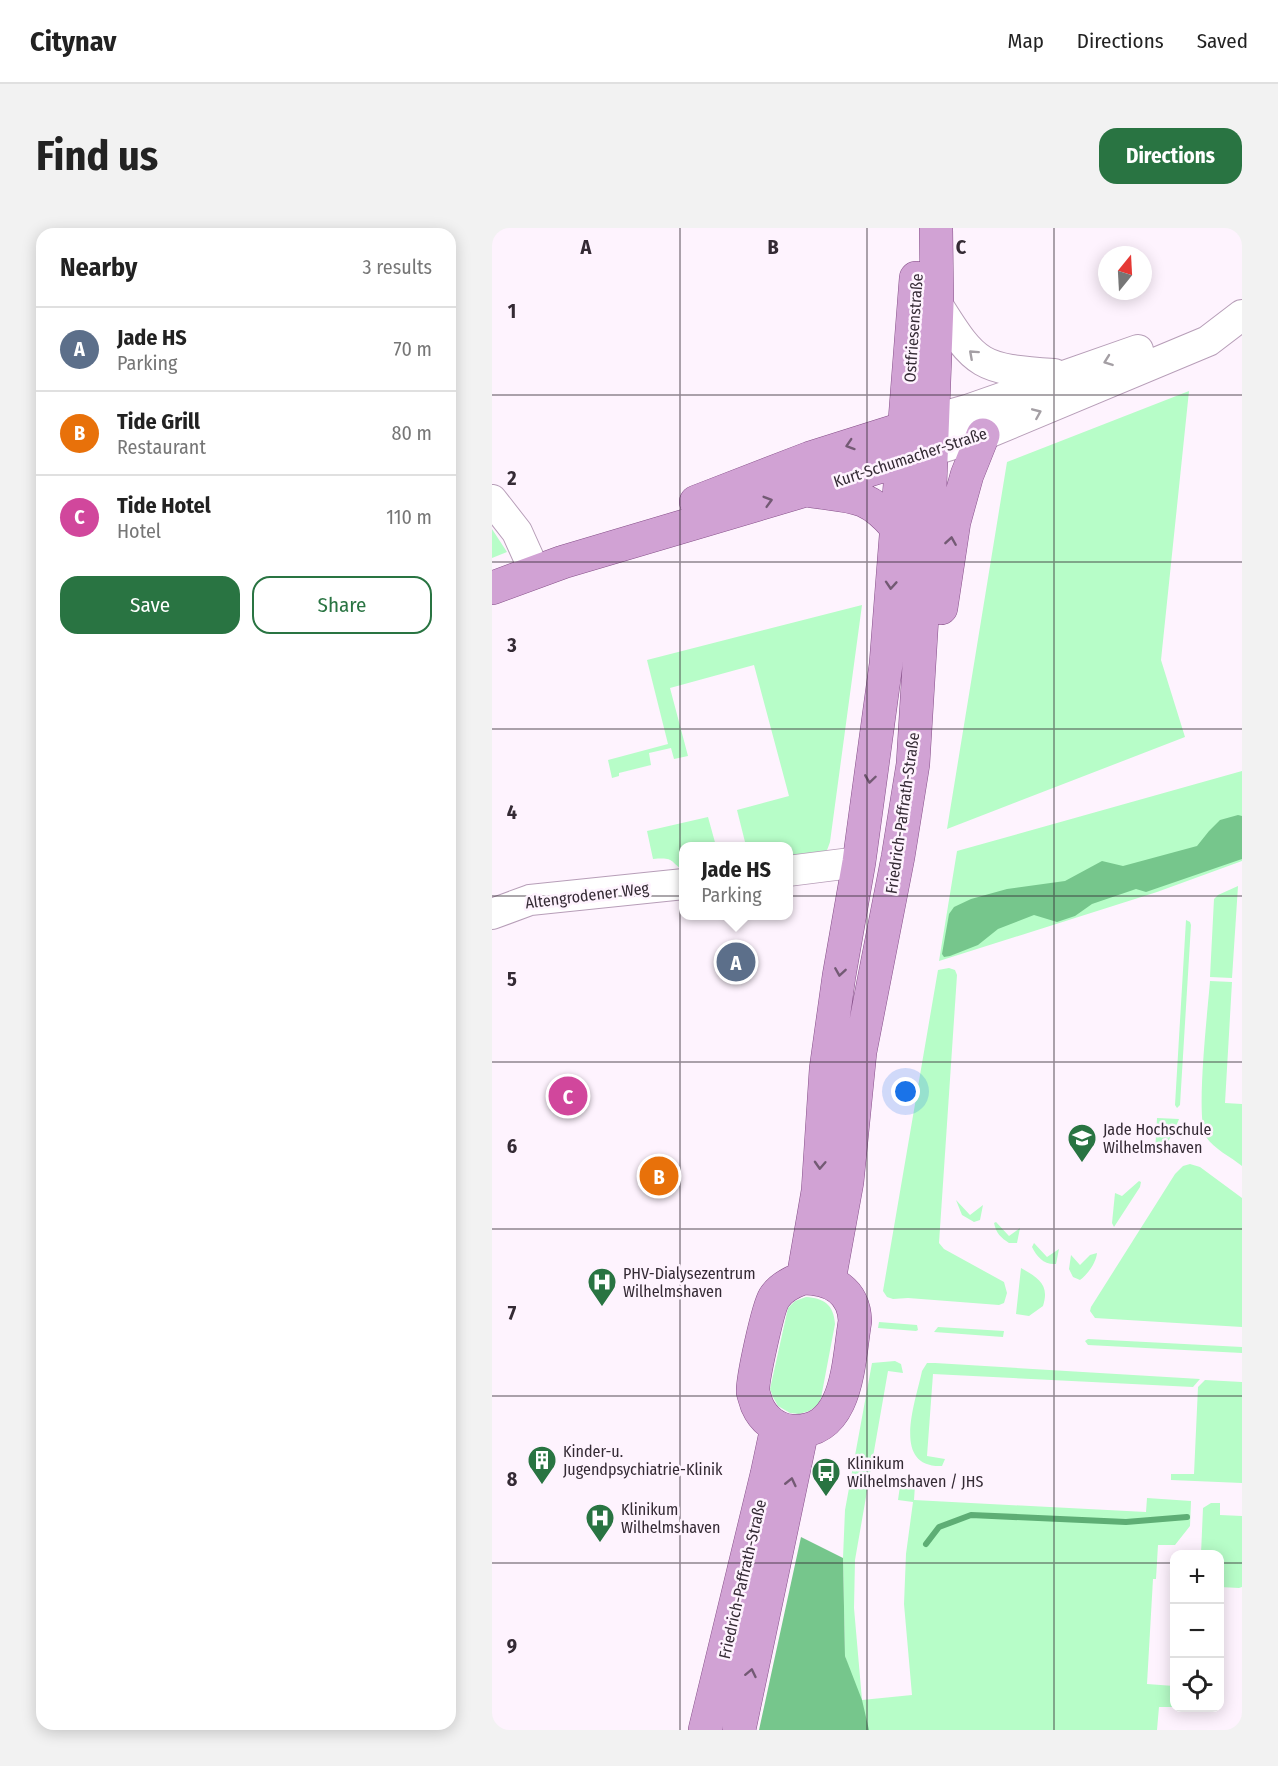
<!DOCTYPE html>
<html lang="en">
<head>
<meta charset="utf-8">
<style>
	body { margin:0; font-family:"Fira Sans Condensed",sans-serif; background:#f2f2f2; color:#222 }
	.controls { position:absolute; right:18px; bottom:18px; display:grid; overflow:hidden; border-radius:12px; box-shadow:0 3px 15px #0003 }
	.controls button { width:54px; height:54px; display:grid; place-items:center; padding:0; border:0; border-bottom:2px solid #e0e0e0; background:#fff; color:#222; font:30px sans-serif }
	.compass { position:absolute; left:606px; top:18px; width:54px; height:54px; border-radius:50%; background:#fff; box-shadow:0 3px 15px #0003; rotate:18deg }
	.you { position:absolute; left:414px; top:864px; width:21px; height:21px; margin:-15px; border:4px solid #fff; border-radius:50%; background:#1a73e8; box-shadow:0 0 0 9px #1a73e833 }
	.badge { display:grid; place-items:center; width:39px; height:39px; border-radius:50%; background:#297442; color:#fff; font-size:20px; font-weight:700 }
	.pin { position:absolute; translate:-50% -50%; border:3px solid #fff; box-shadow:0 2px 6px #0006 }
	.popup { position:absolute; left:187px; top:614px; width:114px; height:78px; box-sizing:border-box; display:grid; place-content:center; border-radius:12px; background:#fff; filter:drop-shadow(0 2px 4px #0005); font-size:20px; white-space:nowrap; color:#767676 }
	.popup b { font-size:22px; color:#222 }
	.popup::after { content:''; position:absolute; left:50%; top:100%; margin-left:-12px; border:12px solid transparent; border-top-color:#fff }
	.list { margin:0; padding:0; list-style:none }
	h2 { display:flex; justify-content:space-between; align-items:center; height:78px; margin:0; padding:0 24px; font-size:26px }
	h2 small { font-size:20px; font-weight:400; color:#767676 }
	.list li { display:grid; grid-template-columns:39px 1fr auto; gap:18px; align-items:center; box-sizing:border-box; height:84px; padding:0 24px; border-top:2px solid #e0e0e0 }
	.list b { display:block; font-size:22px; white-space:nowrap }
	.list p { margin:0; font-size:20px; white-space:nowrap; color:#767676 }
	.list em { font-size:20px; font-style:normal; color:#767676 }
	.actions { display:flex; gap:12px; padding:18px 24px }
	.actions a { flex:1; padding:14px 0; border:2px solid #297442; border-radius:18px; text-align:center; font-size:21px; color:#297442 }
	.actions .main { background:#297442; color:#fff }
	.icon { flex:none; width:33px; height:33px; fill:none; stroke:currentColor; stroke-width:2; stroke-linecap:round; stroke-linejoin:round }
	.map { position:relative; flex:none; width:750px; height:1502px; overflow:hidden; border-radius:18px }
	header { display:flex; align-items:center; gap:36px; box-sizing:border-box; height:84px; padding:0 30px; background:#fff; border-bottom:2px solid #e0e0e0 }
	header strong { font-size:28px }
	nav { display:flex; gap:33px; margin-inline-start:auto; font-size:21px }
	.intro { display:flex; align-items:center; justify-content:space-between; box-sizing:border-box; height:144px; padding:0 36px }
	h1 { margin:0; font-size:42px }
	.button { padding:15px 27px; border-radius:18px; background:#297442; color:#fff; font-size:21px; font-weight:700 }
	main { display:flex; gap:36px; padding:0 36px }
	aside { flex:1; background:#fff; border-radius:18px; box-shadow:0 3px 15px #0003 }
	.map>svg:first-child { display:block }
	.green { fill:#b7fdc8 }
	.forest { fill:#76c68c }
	.lines { fill:none; stroke-linecap:round; stroke-linejoin:round }
	.stream { stroke:#5eae75; stroke-width:6 }
	.minor-casing { stroke:#b79eb8; stroke-width:32 }
	.major-casing { stroke:#865089; stroke-width:34 }
	.minor { stroke:#fff; stroke-width:30 }
	.major { stroke:#d1a2d4; stroke-width:33 }
	.oneway { stroke:#a49fa4 }
	.oneway2 { stroke:#735a74 }
	.grid { fill:none; stroke:#342a34; stroke-width:1.5; stroke-opacity:0.55 }
	.labels { text-anchor:middle; stroke-width:5; stroke-linejoin:round; paint-order:stroke }
	.street-label { font-size:16px; fill:#342a34; stroke:#fef3fe }
	.poi-label { font-size:16px; fill:#342a34; stroke:#fef3fe; text-anchor:start }
	.grid-label { font-size:20px; text-anchor:middle; font-weight:bold; fill:#342a34; stroke:#fef3fe; stroke-width:5; stroke-linejoin:round; paint-order:stroke }
</style>
</head>
<body>
<header>
<strong>Citynav</strong>
<nav><a>Map</a><a>Directions</a><a>Saved</a></nav>
</header>
<div class="intro"><h1>Find us</h1><a class="button">Directions</a></div>
<main>
<aside>
<h2>Nearby<small>3 results</small></h2>
<ul class="list">
<li><span class="badge" style="background:#5c6f8a">A</span><div><b>Jade HS</b><p>Parking</p></div><em>70 m</em></li>
<li><span class="badge" style="background:#e8710a">B</span><div><b>Tide Grill</b><p>Restaurant</p></div><em>80 m</em></li>
<li><span class="badge" style="background:#d1479c">C</span><div><b>Tide Hotel</b><p>Hotel</p></div><em>110 m</em></li>
</ul>
<div class="actions"><a class="main">Save</a><a>Share</a></div>
</aside>
<div class="map">
<svg width="750" height="1502" viewBox="0 0 750 1502">
	<rect width="100%" height="100%" fill="#fef3fe"/>
	<path class="green" d="M697 163 669 432 693 509 455 601 515 234Z
		M0 301 15 324 0 330Z
		M370 377 338 614 334 625 297 637 296 618H254L245 582 297 568 262 437 178 460 196 528 182 531 179 520 157 525 159 537 127 545V548L120 550 116 532 176 516 155 432Z
		M750 543V633L665 664 447 733 465 623Z
		M216 589 224 618H192V643C177 633 183 629 161 631L155 603Z
		M746 658 740 750 718 749 722 671 726 667Z
		M694 692 698 694 699 697 688 877 685 880 683 877Z
		M457 740 463 742 465 747 447 1015 452 1021 512 1054 515 1065 512 1075 507 1077 416 1070 401 1071 395 1069 391 1063 446 742Z
		M718 753 740 754 733 875 750 876V938C739 929 722 921 714 909 703 891 716 780 718 753Z
		M665 890 687 891 681 906 668 925 665 926 663 925Z
		M698 936 708 939 750 970V1099L603 1090 598 1083 599 1079 683 946 691 938Z
		M647 953 649 954 648 959 622 999 620 995 623 965 630 968Z
		M464 972 478 987 491 977 488 992 482 994 470 987Z
		M504 994 517 1008 528 1000 525 1015H517C509 1010 504 1005 502 995Z
		M542 1015 555 1029 567 1021 564 1036C552 1037 545 1029 540 1019Z
		M605 1025C604 1035 596 1046 588 1052L581 1049 577 1041 579 1027 588 1037 598 1027Z
		M529 1040C546 1050 558 1056 551 1078L537 1088 524 1086Z
		M314 1069C332 1070 342 1077 343 1096L329 1170 327 1176 317 1183 307 1186 298 1185 286 1178 281 1169 278 1161 296 1080 303 1073Z
		M387 1094 425 1097 426 1102 424 1103 386 1100Z
		M446 1099 512 1103 511 1109 442 1104Z
		M596 1111 750 1119V1125L596 1117 593 1113Z
		M403 1133 409 1136 411 1145 396 1143 363 1332 362 1380 370 1472 420 1467 412 1376 414 1326 421 1274 406 1272 408 1258 411 1255 423 1257 422 1272 654 1284 655 1270 699 1273 698 1298 683 1317H666L664 1351H661L655 1456 682 1458V1479H667L665 1502H376L353 1428 351 1330 353 1282 380 1135Z
		M435 1135H443L708 1151 701 1159 441 1146 435 1228 453 1231 450 1238C398 1240 424 1173 430 1143Z
		M713 1152 750 1154V1255L679 1252V1246H702L706 1159Z
		M719 1275H728V1287L750 1288V1359L747 1360 728 1359V1326H709L711 1280Z"/>
	<path class="forest" d="M746 587 750 588V631L654 664 644 661 600 676 583 688 565 694 542 687 506 701 486 717 458 728 452 729 450 726 457 686 462 679 479 671 515 661 573 653 610 633 631 638 705 618 717 603 728 592Z
		M309 1309 351 1330 353 1428 370 1472 377 1502H267Z"/>
	<g class="lines">
		<path class="stream" d="M434 1316 447 1299 479 1287 634 1294 695 1289"/>
		<g class="minor-casing">
			<path id="minor" d="M445 76C484 139 489 141 562 146
				M440 192 475 182 646 122
				M439 223 491 207 716 113 750 87
				M0 272 25 304 43 344
				M296 643 367 634
				M0 686 38 672 192 656"/>
		</g>
		<g class="major-casing">
			<path id="major" d="M319 263C360 269 375 265 404 299
				M204 274 318 230 432 194
				M0 360 71 334 314 262 428 226
				M449 380 462 294 475 247 491 207
				M311 1050 326 963 334 841 347 748 367 634 394 436 424 50
				M311 1050C340 1050 362 1063 363 1093 356 1134 357 1206 300 1203 284 1202 271 1191 265 1177 264 1174 262 1168 261 1164 260 1152 276 1080 282 1070 288 1060 300 1054 311 1050Z
				M337 1053 355 954 368 824 406 629 421 536 438 258 445 76 444 0
				M213 1502 275 1246 285 1199
				M247 1502 310 1203"/>
		</g>
		<use href="#minor" class="minor"/>
		<use href="#major" class="major"/>
	</g>
	<defs><path id="oneway-chevron" d="M-2-3.5L2.5 0L-2 3.5" fill="none" stroke-width="1.6" stroke-linecap="round" stroke-linejoin="round" transform="scale(1.5)"/></defs>
	<g class="oneway">
		<use href="#oneway-chevron" transform="translate(481 126) rotate(-138)"/>
		<use href="#oneway-chevron" transform="translate(616 133) rotate(160)"/>
		<use href="#oneway-chevron" transform="translate(545 185) rotate(-23)"/>
	</g>
	<g class="oneway2">
		<use href="#oneway-chevron" transform="translate(358 217) rotate(162)"/>
		<use href="#oneway-chevron" transform="translate(276 273) rotate(-16)"/>
		<use href="#oneway-chevron" transform="translate(459 313) rotate(-81)"/>
		<use href="#oneway-chevron" transform="translate(399 357) rotate(94)"/>
		<use href="#oneway-chevron" transform="translate(378 551) rotate(98)"/>
		<use href="#oneway-chevron" transform="translate(348 744) rotate(99)"/>
		<use href="#oneway-chevron" transform="translate(328 937) rotate(93)"/>
		<use href="#oneway-chevron" transform="translate(299 1254) rotate(-77)"/>
		<use href="#oneway-chevron" transform="translate(259 1445) rotate(-78)"/>
	</g>
	<path class="grid" d="M188 0V1502M375 0V1502M562 0V1502M0 167H750M0 334H750M0 501H750M0 668H750M0 834H750M0 1001H750M0 1168H750M0 1335H682M728 1335H750"/>
	<defs>
		<g id="university-pin" transform="scale(1.5)"><path d="M0 17L-7.5 6A9.5 9.5 0 1 1 7.5 6Z" fill="#297442" stroke="#fef3fe"/><path d="M0-5L7-2L0 1L-7-2ZM-4 1L0 2.5L4 1V4Q0 6-4 4Z" fill="#fff"/></g>
		<g id="hospital-pin" transform="scale(1.5)"><path d="M0 17L-7.5 6A9.5 9.5 0 1 1 7.5 6Z" fill="#297442" stroke="#fef3fe"/><path d="M-5-5h3v3.5h4V-5h3V5h-3V1.5h-4V5h-3Z" fill="#fff"/></g>
		<g id="building-pin" transform="scale(1.5)"><path d="M0 17L-7.5 6A9.5 9.5 0 1 1 7.5 6Z" fill="#297442" stroke="#fef3fe"/><path d="M-4-6H4V6H1V3H-1V6H-4ZM-2.5-4.3h1.7v1.8h-1.7ZM.8-4.3h1.7v1.8H.8ZM-2.5-1h1.7V.8h-1.7ZM.8-1h1.7V.8H.8Z" fill="#fff"/></g>
		<g id="bus-pin" transform="scale(1.5)"><path d="M0 17L-7.5 6A9.5 9.5 0 1 1 7.5 6Z" fill="#297442" stroke="#fef3fe"/><path d="M-5-6H5V4H4V6H2V4H-2V6H-4V4H-5ZM-3.5-4V0h7V-4ZM-3.5 1.2v1.5H-2V1.2ZM2 1.2v1.5H3.5V1.2Z" fill="#fff"/></g>
	</defs>
	<g fill-rule="evenodd">
		<use href="#university-pin" x="590" y="910"/>
		<use href="#hospital-pin" x="110" y="1054"/>
		<use href="#building-pin" x="50" y="1232"/>
		<use href="#bus-pin" x="334" y="1244"/>
		<use href="#hospital-pin" x="108" y="1290"/>
	</g>
	<g class="labels">
		<g class="street-label">
			<text transform="translate(421 100) rotate(-86)" y="6">Ostfriesenstraße</text>
			<text transform="translate(418 229) rotate(-18)" y="6">Kurt-Schumacher-Straße</text>
			<text transform="translate(410 585) rotate(-82)" y="6">Friedrich-Paffrath-Straße</text>
			<text transform="translate(95 667) rotate(-7)" y="6">Altengrodener Weg</text>
			<text transform="translate(250 1351) rotate(-77)" y="6">Friedrich-Paffrath-Straße</text>
		</g>
		<g class="poi-label">
			<text x="611" y="907">Jade Hochschule<tspan x="611" dy="18">Wilhelmshaven</tspan></text>
			<text x="131" y="1051">PHV-Dialysezentrum<tspan x="131" dy="18">Wilhelmshaven</tspan></text>
			<text x="71" y="1229">Kinder-u.<tspan x="71" dy="18">Jugendpsychiatrie-Klinik</tspan></text>
			<text x="355" y="1241">Klinikum<tspan x="355" dy="18">Wilhelmshaven / JHS</tspan></text>
			<text x="129" y="1287">Klinikum<tspan x="129" dy="18">Wilhelmshaven</tspan></text>
		</g>
	</g>
	<g class="grid-label">
		<text x="94" y="26">A</text>
		<text x="281" y="26">B</text>
		<text x="469" y="26">C</text>
		<text x="20" y="90">1</text>
		<text x="20" y="257">2</text>
		<text x="20" y="424">3</text>
		<text x="20" y="591">4</text>
		<text x="20" y="758">5</text>
		<text x="20" y="925">6</text>
		<text x="20" y="1092">7</text>
		<text x="20" y="1258">8</text>
		<text x="20" y="1425">9</text>
	</g>
</svg>
<div class="controls">
<button>+</button>
<button>−</button>
<button><svg class="icon" aria-label="locate" viewBox="0 0 24 24"><circle cx="12" cy="12" r="6"/><path d="M12 2v4M12 18v4M2 12h4M18 12h4"/></svg></button>
</div>
<svg class="compass" viewBox="-18 -18 36 36"><path d="M0-13l5 13h-10z" fill="#e53935"/><path d="M0 13l5-13h-10z" fill="#767676"/></svg>
<div class="you"></div>
<div class="pin badge" style="left:244px;top:734px;background:#5c6f8a">A</div>
<div class="popup"><b>Jade HS</b>Parking</div>
<div class="pin badge" style="left:167px;top:948px;background:#e8710a">B</div>
<div class="pin badge" style="left:76px;top:868px;background:#d1479c">C</div>
</div>
</main>
</body>
</html>
